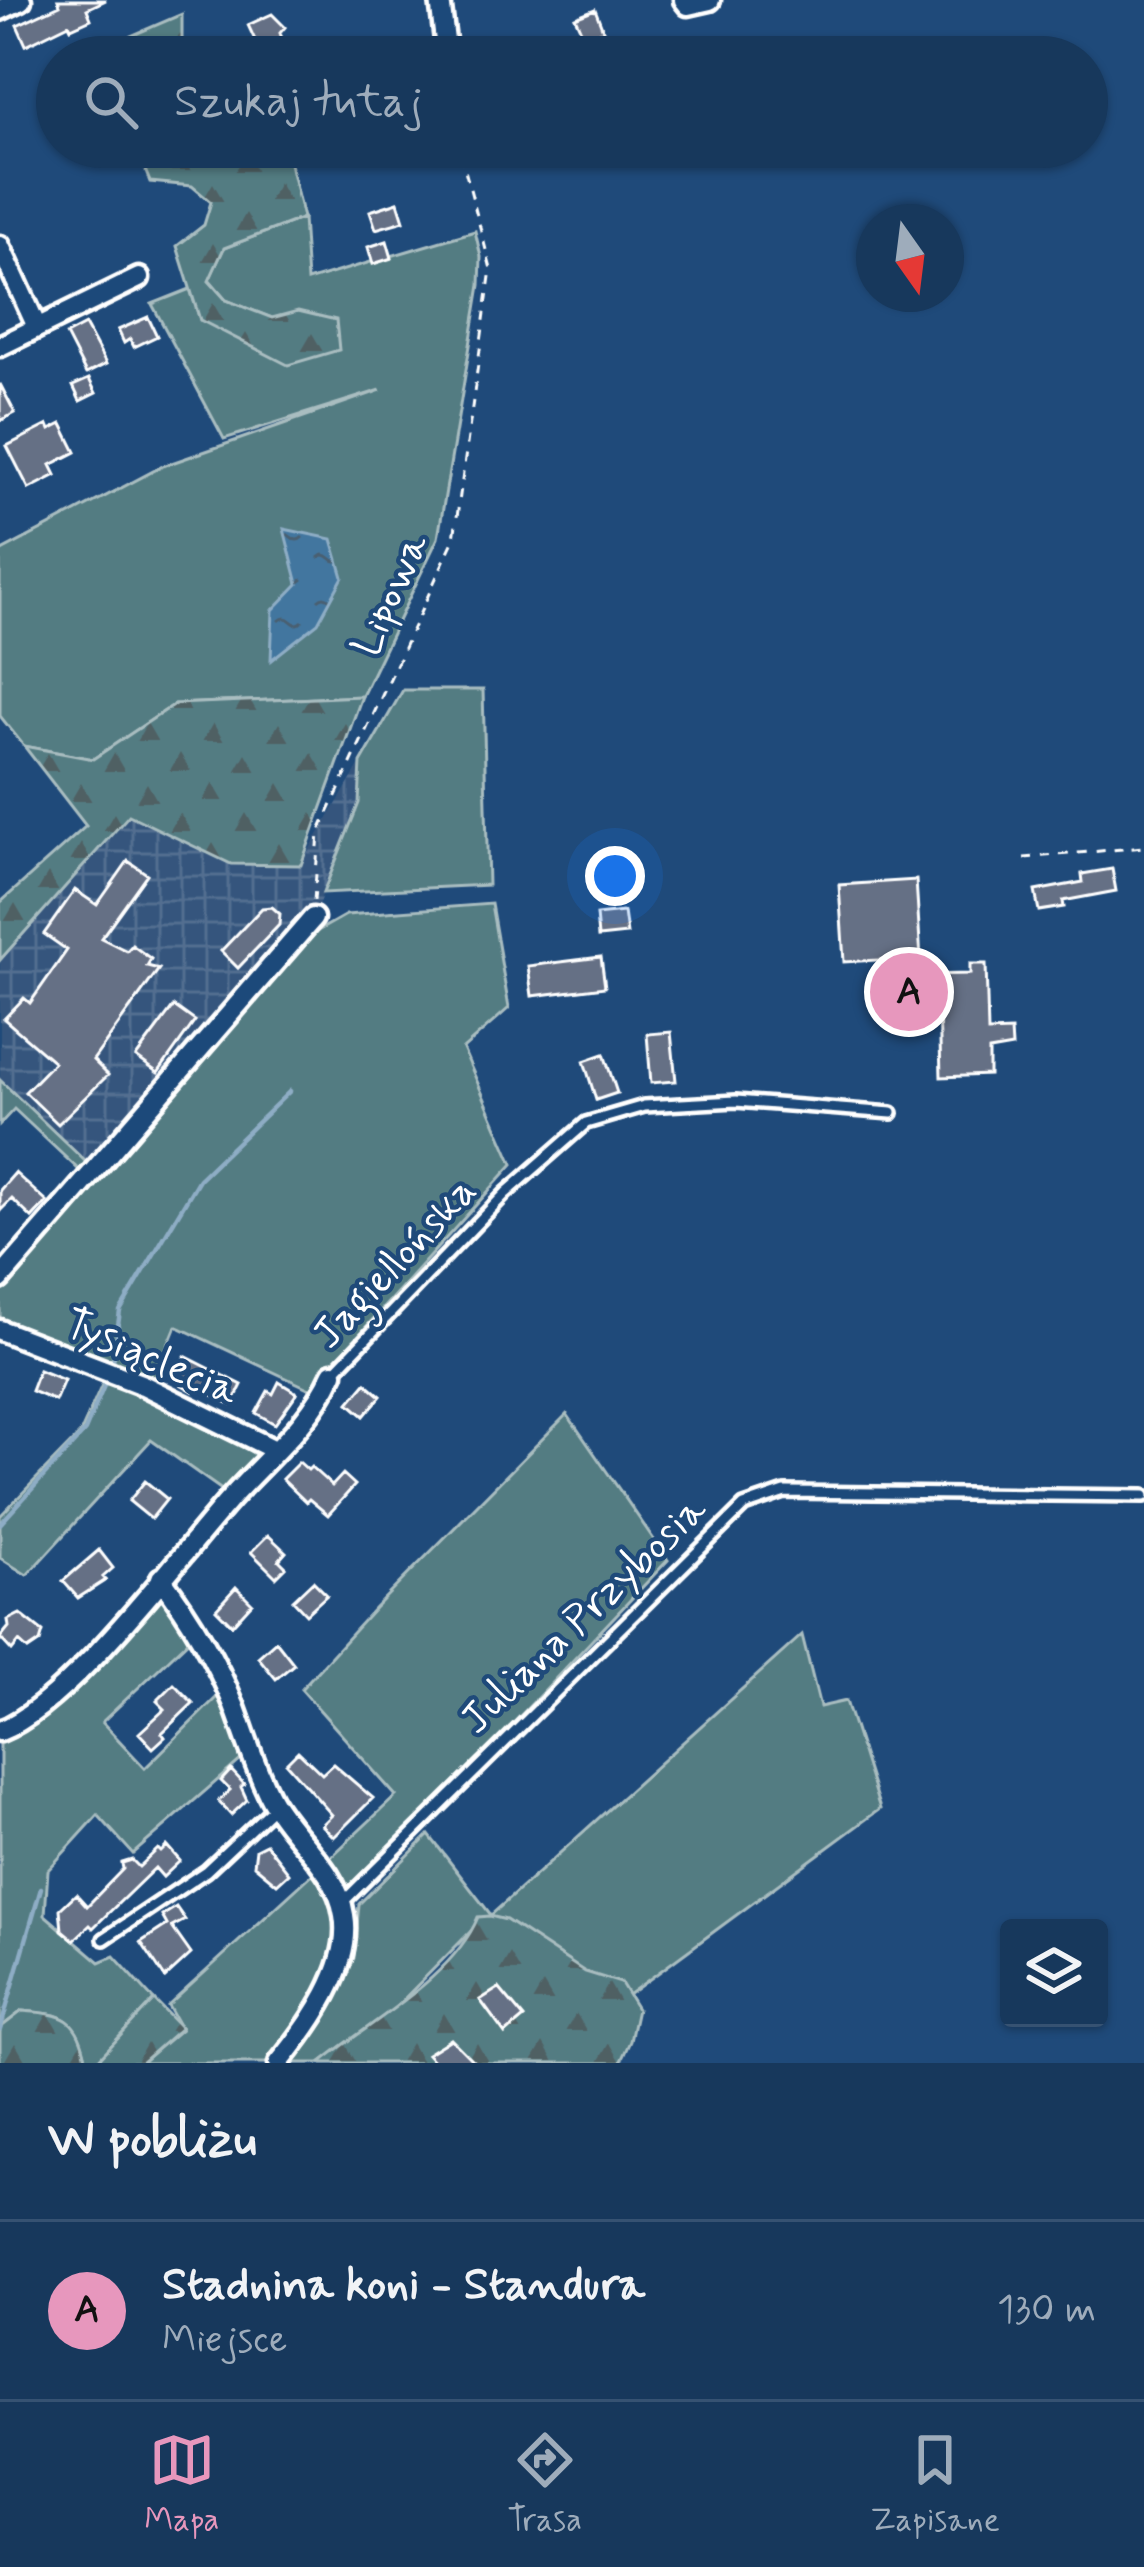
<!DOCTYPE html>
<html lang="pl">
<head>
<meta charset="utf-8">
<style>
	body { margin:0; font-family:Mynerve,sans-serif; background:#244365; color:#f1f3f6 }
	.controls { position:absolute; right:36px; bottom:36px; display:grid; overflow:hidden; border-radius:12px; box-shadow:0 3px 9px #0004 }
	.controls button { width:108px; height:108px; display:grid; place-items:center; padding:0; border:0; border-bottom:3px solid #365272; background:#17385c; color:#f1f3f6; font:60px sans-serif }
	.compass { position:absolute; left:856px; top:204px; width:108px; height:108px; border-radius:50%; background:#17385c; box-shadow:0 3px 9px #0004; rotate:166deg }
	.you { position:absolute; left:615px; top:876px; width:42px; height:42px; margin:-30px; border:9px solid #fff; border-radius:50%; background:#1a73e8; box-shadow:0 0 0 18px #1a73e833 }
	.badge { display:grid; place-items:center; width:78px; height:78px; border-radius:50%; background:#e797bd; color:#111; font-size:39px; font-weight:700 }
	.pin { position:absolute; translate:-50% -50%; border:6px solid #fff; box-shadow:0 3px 12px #0006 }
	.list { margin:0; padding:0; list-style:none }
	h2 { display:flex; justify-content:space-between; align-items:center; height:156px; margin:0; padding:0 48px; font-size:51px }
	h2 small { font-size:39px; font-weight:400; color:#9eacbb }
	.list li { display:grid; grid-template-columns:78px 1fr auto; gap:36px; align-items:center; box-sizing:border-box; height:180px; padding:0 48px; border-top:3px solid #365272 }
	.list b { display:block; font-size:45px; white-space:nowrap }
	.list p { margin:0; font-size:39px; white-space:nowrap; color:#9eacbb }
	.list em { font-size:39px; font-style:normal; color:#9eacbb }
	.icon { flex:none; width:66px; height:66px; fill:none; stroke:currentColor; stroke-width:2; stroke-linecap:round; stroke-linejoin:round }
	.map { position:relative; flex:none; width:1144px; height:2063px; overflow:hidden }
	.search { position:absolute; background:#17385c; box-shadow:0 3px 9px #0004; left:36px; right:36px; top:36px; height:132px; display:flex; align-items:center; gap:30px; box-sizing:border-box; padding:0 42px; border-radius:66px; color:#9eacbb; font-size:45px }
	.sheet { height:336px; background:#17385c }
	nav { display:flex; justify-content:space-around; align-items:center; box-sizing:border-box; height:168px; border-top:3px solid #365272; background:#17385c; font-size:33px; color:#9eacbb }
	nav a { display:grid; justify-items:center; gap:6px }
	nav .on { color:#e797bd }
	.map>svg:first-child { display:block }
	.industrial { fill:url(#industrial-grid) }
	.grass { fill:#537b82; stroke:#a9bdc0; stroke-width:3 }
	.forest { fill:url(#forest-firs); stroke:#a9bdc0; stroke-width:3 }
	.water { fill:url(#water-ripples); stroke:#8eadc5; stroke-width:3 }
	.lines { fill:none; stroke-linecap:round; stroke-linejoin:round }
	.stream { stroke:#8eadc5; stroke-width:4.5 }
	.building { fill:#656f85; stroke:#fff; stroke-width:3 }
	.lane-casing { stroke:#fff; stroke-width:18 }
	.street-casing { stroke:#fff; stroke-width:27 }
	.path { stroke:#fff; stroke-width:3; stroke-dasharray:9 9; stroke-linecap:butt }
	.lane { stroke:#1f4a7a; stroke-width:9 }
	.street { stroke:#1f4a7a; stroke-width:18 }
	.labels { text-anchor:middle; stroke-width:9; stroke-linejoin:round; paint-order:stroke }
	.street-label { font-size:42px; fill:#fff; stroke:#1f4a7a }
</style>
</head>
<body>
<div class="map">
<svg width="1144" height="2063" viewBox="0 0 1144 2063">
	<defs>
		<pattern id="industrial-grid" width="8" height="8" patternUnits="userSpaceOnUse" patternTransform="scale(3)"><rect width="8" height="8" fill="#34557d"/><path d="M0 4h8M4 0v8" fill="none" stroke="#526e90"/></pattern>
		<pattern id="forest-firs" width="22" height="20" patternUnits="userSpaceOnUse" patternTransform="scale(3)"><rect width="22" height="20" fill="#537b82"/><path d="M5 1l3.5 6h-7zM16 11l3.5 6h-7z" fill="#4f6164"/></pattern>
		<pattern id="water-ripples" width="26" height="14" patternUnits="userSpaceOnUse" patternTransform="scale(3)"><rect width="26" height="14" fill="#42769f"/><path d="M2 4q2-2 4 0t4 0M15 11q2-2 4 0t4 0" fill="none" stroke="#485f71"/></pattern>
	</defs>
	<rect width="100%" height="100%" fill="#1f4a7a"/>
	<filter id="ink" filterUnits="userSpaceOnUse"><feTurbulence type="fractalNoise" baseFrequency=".00833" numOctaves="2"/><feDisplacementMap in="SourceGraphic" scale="24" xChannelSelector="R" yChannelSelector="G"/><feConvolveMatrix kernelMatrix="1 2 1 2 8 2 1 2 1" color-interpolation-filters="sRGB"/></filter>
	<g filter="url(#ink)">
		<path class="industrial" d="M361 763 359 803 313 918 95 1171 0 1080V960L129 814 231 864 300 865Z"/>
		<path class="grass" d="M303 218 307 281 475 231 481 257 480 285 438 538 362 696 175 704 93 759 24 746 0 716V552L163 466 381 390 224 439 152 304 190 289 200 320 272 318 226 300 209 280 224 248Z
			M403 690H483L488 885 323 893 359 803 361 763Z
			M491 904 509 1008 463 1049 513 1164 310 1389 176 1326 153 1382 62 1349 0 1321V1287L316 932 346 915Z
			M0 1080 88 1164 80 1171 14 1109 0 1124Z
			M105 1378 207 1423 259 1457 226 1493 151 1440 27 1575 0 1558V1516L80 1434Z
			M567 1414 668 1560 352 1893 330 1858 396 1796 301 1689 375 1608Z
			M160 1586 190 1639 102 1722 145 1768 219 1695 242 1759 133 1854 98 1815 48 1870 45 1915 100 1962 114 1956 154 2000 95 2063H87C77 2018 67 2014 22 2011L0 2028V1736Z
			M802 1635 820 1707 846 1701 880 1809 628 1995 585 1972 472 1930 387 2016 320 2063H287L354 1958 359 1904 429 1835 491 1915Z
			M317 1870C324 1886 336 1904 338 1922 343 1967 295 2029 268 2063H141L181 2029 168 2006Z"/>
		<path class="forest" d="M182 14V57H124L119 41Z
			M136 147H182L189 156 228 160 238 147H286L303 218 224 248 209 281 226 300 272 318 298 311 336 320 339 350 288 365 200 320 177 246 204 225 211 202 192 186 150 182Z
			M362 696 301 865 231 864 129 815 0 960V903L86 826 24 746 93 759 175 704Z
			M490 1916 506 1920 585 1972 621 1983 637 2009 630 2041 620 2063H320C368 2023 453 1978 478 1917Z
			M154 2000 181 2028 141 2063H95Z
			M22 2011C66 2014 78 2017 87 2063H0V2028Z"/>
		<path class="water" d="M284 529 332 539 343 577 318 623 271 660 273 610 298 584Z"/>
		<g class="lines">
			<path class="stream" d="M113 1362 120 1311 199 1179 290 1091
				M0 1524 85 1431 106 1381
				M0 2030 41 1888"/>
		</g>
		<path class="building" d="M58 0H106L87 9 91 19 71 28 69 24 26 45 17 25 60 5Z
			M595 9 603 30 599 32 602 40 588 46 575 17Z
			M272 14 285 27 280 33 283 41 260 51 248 25Z
			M417 44 419 57H379L378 49Z
			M398 202 404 221 376 229 370 211Z
			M387 241 392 258 373 264 368 247Z
			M148 317 157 336 134 347 130 339 124 343 118 330Z
			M85 325 106 364 86 374 66 335Z
			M89 379 96 393 80 401 73 386Z
			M0 384 15 413 0 421Z
			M62 424 76 452 51 465 56 475 29 489 7 446 48 425 50 430Z
			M128 861 147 874 101 938 127 951 132 945 151 959 147 966 159 969 93 1060 108 1075 58 1124 25 1092 54 1062 4 1019 24 998 30 1003 67 950 44 934 75 890 97 905Z
			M1112 869 1116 891 1063 901 1064 907 1039 911 1035 891 1083 882 1082 874Z
			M916 880 922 975 970 974V964H986L988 1032 1011 1031 1012 1047 989 1051V1075L941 1077 939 1004 895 1005 894 959 844 962 839 885Z
			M272 907 280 914 279 925 238 968 221 951 262 908Z
			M624 912 627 934 598 937 596 915Z
			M601 957 605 987 532 996 528 966Z
			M174 1006 195 1021 158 1073 136 1057Z
			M671 1032 676 1081 651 1083 647 1034Z
			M604 1054 617 1093 596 1100 584 1061Z
			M15 1173 47 1202 32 1218 12 1199 0 1211V1190Z
			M185 1356 242 1385 232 1405 195 1386 193 1391 182 1385 184 1381 174 1376Z
			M39 1370 64 1380 55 1401 31 1391Z
			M279 1382 297 1393 275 1424 256 1413 268 1391 273 1394Z
			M366 1383 381 1396 364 1416 349 1403Z
			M299 1462 308 1470 311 1467 332 1486 343 1474 355 1485 328 1515 309 1499 306 1502 282 1479Z
			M145 1481 167 1499 151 1519 129 1501Z
			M268 1535 286 1552 279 1560 286 1567 276 1577 251 1552Z
			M99 1550 113 1568 103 1577 106 1580 78 1598 63 1581Z
			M313 1581 327 1595 306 1614 293 1600Z
			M236 1587 252 1603 232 1625 216 1609Z
			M20 1614 43 1632 40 1642 28 1650 19 1642 12 1651 0 1638 9 1627 8 1620Z
			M276 1641 294 1664 276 1679 258 1657Z
			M174 1684 193 1703 162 1733 165 1737 153 1748 139 1733 165 1709 157 1701Z
			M298 1751 322 1774 333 1764 373 1798 334 1837 322 1825 332 1815 286 1763Z
			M231 1770 244 1784 241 1787 247 1800 231 1815 218 1801 230 1790 221 1781Z
			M266 1844 289 1873 277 1884 254 1865 256 1849Z
			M167 1846 180 1861 163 1877 155 1868 93 1928 90 1925 74 1940 62 1930 60 1909 76 1894 87 1906 123 1869 122 1863 132 1860 139 1867 158 1849 161 1852Z
			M176 1907 185 1920 172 1927 191 1954 165 1978 141 1942 167 1925 162 1916Z
			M499 1988 524 2018 505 2034 480 2000Z
			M451 2039 475 2063H435L427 2054Z"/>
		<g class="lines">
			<g class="lane-casing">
				<path id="lane" d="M333 1373 506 1193 586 1123 644 1106 736 1101 892 1113
					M340 1905 744 1506 785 1492 1144 1496
					M104 1939 206 1871 275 1806"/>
			</g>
			<g class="street-casing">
				<path id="street" d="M440 0 447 57
					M684 0 688 5 710 0
					M0 10 21 0
					M0 246 37 327
					M0 346 139 278
					M0 1279 313 918
					M0 1330 143 1385 275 1450
					M161 1578C191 1618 215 1658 234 1705 246 1737 255 1769 271 1799 293 1839 337 1868 344 1915 353 1966 309 2026 279 2063
					M0 1731C67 1706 177 1559 228 1501 264 1460 310 1425 333 1373"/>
			</g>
			<path class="path" d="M1024 858 1144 847
				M314 901 319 833 454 539 491 269 459 147"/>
			<use href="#lane" class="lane"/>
			<use href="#street" class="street"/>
		</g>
	</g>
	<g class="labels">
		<g class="street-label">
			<text transform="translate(388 594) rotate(-66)" y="15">Lipowa</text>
			<text transform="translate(393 1261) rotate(-47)" y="15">Jagiellońska</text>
			<text transform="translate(152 1355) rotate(23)" y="15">Tysiąclecia</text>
			<text transform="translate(582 1613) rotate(-44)" y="15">Juliana Przybosia</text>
		</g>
	</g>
</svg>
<div class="controls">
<button><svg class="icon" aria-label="layers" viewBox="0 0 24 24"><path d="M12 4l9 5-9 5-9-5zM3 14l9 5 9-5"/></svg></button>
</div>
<svg class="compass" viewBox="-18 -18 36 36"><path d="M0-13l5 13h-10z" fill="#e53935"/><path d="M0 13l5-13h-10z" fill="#9eacbb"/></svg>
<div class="you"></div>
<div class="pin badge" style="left:909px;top:992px">A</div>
<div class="search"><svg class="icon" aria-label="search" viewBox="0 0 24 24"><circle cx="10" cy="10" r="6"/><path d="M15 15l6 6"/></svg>Szukaj tutaj</div>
</div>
<section class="sheet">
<h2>W pobliżu<small></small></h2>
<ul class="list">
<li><span class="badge">A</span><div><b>Stadnina koni - Standura</b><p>Miejsce</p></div><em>130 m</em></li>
</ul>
</section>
<nav>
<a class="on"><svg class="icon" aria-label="map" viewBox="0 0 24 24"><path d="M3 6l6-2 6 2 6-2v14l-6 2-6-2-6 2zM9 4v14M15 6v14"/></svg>Mapa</a>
<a><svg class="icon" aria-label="directions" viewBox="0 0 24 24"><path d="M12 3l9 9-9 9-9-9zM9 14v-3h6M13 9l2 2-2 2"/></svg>Trasa</a>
<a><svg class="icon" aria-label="saved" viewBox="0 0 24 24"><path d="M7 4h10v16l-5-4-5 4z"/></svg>Zapisane</a>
</nav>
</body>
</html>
